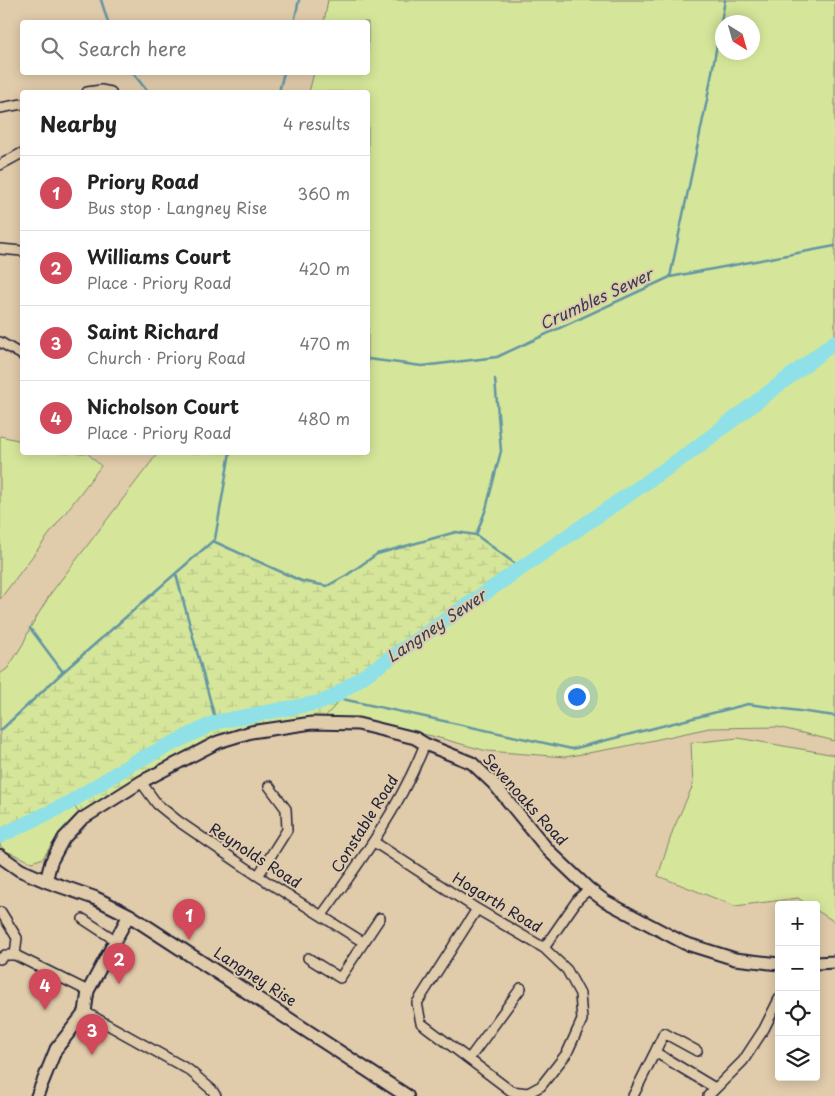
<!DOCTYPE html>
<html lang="en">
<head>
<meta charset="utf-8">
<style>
	body { margin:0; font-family:"Playpen Sans",sans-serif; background:#f2f2f2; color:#222 }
	.controls { position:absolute; right:15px; bottom:15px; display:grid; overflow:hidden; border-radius:5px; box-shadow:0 2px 12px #0003 }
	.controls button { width:45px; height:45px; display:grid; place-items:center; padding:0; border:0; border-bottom:1px solid #e0e0e0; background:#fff; color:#222; font:25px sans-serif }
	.compass { position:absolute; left:715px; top:15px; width:45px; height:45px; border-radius:50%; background:#fff; box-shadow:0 2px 12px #0003; rotate:143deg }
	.you { position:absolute; left:576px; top:696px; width:18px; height:18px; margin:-12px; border:4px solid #fff; border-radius:50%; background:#1a73e8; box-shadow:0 0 0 8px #1a73e833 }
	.badge { display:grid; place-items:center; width:32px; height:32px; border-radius:50%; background:#d1495b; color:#fff; font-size:16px; font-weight:700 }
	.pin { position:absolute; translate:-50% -41px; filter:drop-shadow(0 1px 2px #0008) }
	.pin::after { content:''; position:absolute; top:26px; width:18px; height:15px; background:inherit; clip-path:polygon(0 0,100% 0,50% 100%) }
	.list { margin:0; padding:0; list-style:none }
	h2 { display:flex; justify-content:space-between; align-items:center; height:65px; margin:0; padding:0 20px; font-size:21px }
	h2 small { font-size:16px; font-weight:400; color:#767676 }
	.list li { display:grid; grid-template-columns:32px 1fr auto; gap:15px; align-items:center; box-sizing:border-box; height:75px; padding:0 20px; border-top:1px solid #e0e0e0 }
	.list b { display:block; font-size:19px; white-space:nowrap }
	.list p { margin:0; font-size:16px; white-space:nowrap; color:#767676 }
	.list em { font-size:16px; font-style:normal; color:#767676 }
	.icon { flex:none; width:28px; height:28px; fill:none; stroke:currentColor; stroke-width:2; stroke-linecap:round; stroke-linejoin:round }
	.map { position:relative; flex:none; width:835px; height:1096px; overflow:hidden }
	.search { position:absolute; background:#fff; box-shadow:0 2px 12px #0003; left:20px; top:20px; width:350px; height:55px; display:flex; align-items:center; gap:12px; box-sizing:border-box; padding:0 18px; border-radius:5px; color:#767676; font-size:19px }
	.panel { position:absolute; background:#fff; box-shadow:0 2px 12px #0003; left:20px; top:90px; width:350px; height:365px; border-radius:5px }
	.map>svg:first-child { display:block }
	.grass { fill:#d5e69a; stroke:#7c846a; fill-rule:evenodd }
	.wetland { fill:url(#wetland-marsh); stroke:#7c846a }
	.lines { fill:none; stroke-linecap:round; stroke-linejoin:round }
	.stream { stroke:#6395a2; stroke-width:2.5 }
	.river { stroke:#8fe1e7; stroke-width:15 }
	.minor-casing { stroke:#22223b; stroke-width:12 }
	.tertiary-casing { stroke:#22223b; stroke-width:15 }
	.secondary-casing { stroke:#22223b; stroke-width:16 }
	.minor { stroke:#e0cbaa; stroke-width:9 }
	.tertiary { stroke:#e0cbaa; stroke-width:11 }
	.secondary { stroke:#e0cbaa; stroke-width:12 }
	.labels { text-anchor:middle; stroke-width:4; stroke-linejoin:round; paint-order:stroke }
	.street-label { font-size:15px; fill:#22223b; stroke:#e0cbaa }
	.water-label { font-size:16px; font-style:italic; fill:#323f55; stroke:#e0cbaa }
</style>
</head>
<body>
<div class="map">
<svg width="835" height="1096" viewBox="0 0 835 1096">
	<defs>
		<pattern id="wetland-marsh" width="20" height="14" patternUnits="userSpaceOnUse" patternTransform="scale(1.25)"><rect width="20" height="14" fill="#d5e69a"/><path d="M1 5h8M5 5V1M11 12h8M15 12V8" fill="none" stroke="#b7c586"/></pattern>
	</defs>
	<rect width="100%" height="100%" fill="#e0cbaa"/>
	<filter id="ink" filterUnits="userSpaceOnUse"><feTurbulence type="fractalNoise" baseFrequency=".02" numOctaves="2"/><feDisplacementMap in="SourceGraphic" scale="10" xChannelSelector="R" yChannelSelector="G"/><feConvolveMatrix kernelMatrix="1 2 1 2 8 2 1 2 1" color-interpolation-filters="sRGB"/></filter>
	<g filter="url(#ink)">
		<path class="grass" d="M328 0H835V741L778 727 709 728 622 747 565 757 487 751 432 736 364 722 314 721 340 699 333 697 347 575 327 586 301 581 63 672 0 731V674L8 668 23 644 30 628 51 593 158 453 368 452V92H309L314 73 368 72V22H324ZM722 22H752V52H722Z
			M0 436 22 441V452L87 453 101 466 0 599Z
			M738 738 835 755V922L816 910V905H808L798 898 735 906 658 876 673 830 693 785 691 743Z
			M72 801 80 815C64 826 53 842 43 858L32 862 6 851 0 846V836Z"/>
		<path class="wetland" d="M456 532 476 535 521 568 334 696 341 699 323 719 216 739 131 782 80 815 71 801 0 836V731L63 672 213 541 301 580 327 586 347 575 377 554Z"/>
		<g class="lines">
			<path class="stream" d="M101 0 108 22
				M294 22 299 0
				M132 72 148 92
				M279 92 284 72
				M670 277 707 100 725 0
				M368 359 422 366 497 357 670 277 835 246
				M476 535 486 509 501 451 495 379
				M213 541 301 581 327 586 347 575 377 554 456 532 476 535 521 568
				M176 574 216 722
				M30 628 63 672
				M333 697 572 749 748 704 835 716
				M0 731 63 672 215 539 230 452"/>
			<path class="river" d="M0 836 67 804 133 763 216 722 322 702 333 697 692 451 835 342"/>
			<g class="minor-casing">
				<path id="minor" d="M87 92 101 90 111 92
					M0 108 22 104
					M0 165 22 153
					M0 249 22 251
					M0 342 22 355
					M141 782 157 804 178 821 258 876 363 942
					M374 842 477 909 544 948 578 899 589 889
					M258 876 287 830 286 809 269 786
					M477 909 417 1003 421 1023 511 1091 528 1093 541 1086 567 1053 582 1020 580 994 567 970 544 948
					M1 912 17 938 15 955
					M322 915C361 861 400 807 425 744
					M83 919 115 940
					M308 958 340 978 380 918
					M0 959 5 955H15L88 991
					M85 1012 189 1070 212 1090 216 1096
					M655 1052 664 1033 697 1051
					M469 1059 521 988
					M633 1096 655 1052 715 1088
					M708 1096 743 1061 764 1029 779 999"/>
			</g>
			<g class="tertiary-casing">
				<path id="tertiary" d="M46 881 51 862 64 838 82 819 141 782 218 742 251 732 312 723 358 724 415 738 425 744 472 763 494 784 548 850 589 889 605 901 684 943 735 959 779 964
					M816 963 835 962
					M37 1096 56 1049 85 1012 88 991 129 915"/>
			</g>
			<g class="secondary-casing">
				<path id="secondary" d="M0 856 20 870 46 881 95 898 129 915 407 1096"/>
			</g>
			<use href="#minor" class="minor"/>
			<use href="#tertiary" class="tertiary"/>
			<use href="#secondary" class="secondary"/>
		</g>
	</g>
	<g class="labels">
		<g class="street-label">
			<text transform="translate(525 800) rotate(48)" y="5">Sevenoaks Road</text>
			<text transform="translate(365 824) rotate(-58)" y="5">Constable Road</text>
			<text transform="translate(255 856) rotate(33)" y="5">Reynolds Road</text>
			<text transform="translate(497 903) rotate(31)" y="5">Hogarth Road</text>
			<text transform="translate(255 977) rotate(33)" y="5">Langney Rise</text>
		</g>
		<g class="water-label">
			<text transform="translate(596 299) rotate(-25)" y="6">Crumbles Sewer</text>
			<text transform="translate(436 626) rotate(-34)" y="6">Langney Sewer</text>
		</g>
	</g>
</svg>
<div class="controls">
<button>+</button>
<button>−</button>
<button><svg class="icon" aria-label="locate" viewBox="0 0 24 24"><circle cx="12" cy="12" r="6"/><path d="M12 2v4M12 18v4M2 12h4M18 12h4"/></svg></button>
<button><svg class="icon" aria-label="layers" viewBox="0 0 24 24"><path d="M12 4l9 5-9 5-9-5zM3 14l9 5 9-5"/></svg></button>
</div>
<svg class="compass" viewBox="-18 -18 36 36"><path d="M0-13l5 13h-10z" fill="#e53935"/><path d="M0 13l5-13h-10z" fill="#767676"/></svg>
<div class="you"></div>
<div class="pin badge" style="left:189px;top:940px">1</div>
<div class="pin badge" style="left:119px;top:984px">2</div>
<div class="pin badge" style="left:92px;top:1055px">3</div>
<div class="pin badge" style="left:45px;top:1010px">4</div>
<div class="search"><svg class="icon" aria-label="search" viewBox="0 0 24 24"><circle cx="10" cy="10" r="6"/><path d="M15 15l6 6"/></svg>Search here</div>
<section class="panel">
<h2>Nearby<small>4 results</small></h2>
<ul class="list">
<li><span class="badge">1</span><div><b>Priory Road</b><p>Bus stop · Langney Rise</p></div><em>360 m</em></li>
<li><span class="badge">2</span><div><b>Williams Court</b><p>Place · Priory Road</p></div><em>420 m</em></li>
<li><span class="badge">3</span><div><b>Saint Richard</b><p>Church · Priory Road</p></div><em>470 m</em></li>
<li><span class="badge">4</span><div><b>Nicholson Court</b><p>Place · Priory Road</p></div><em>480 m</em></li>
</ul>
</section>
</div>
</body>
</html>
